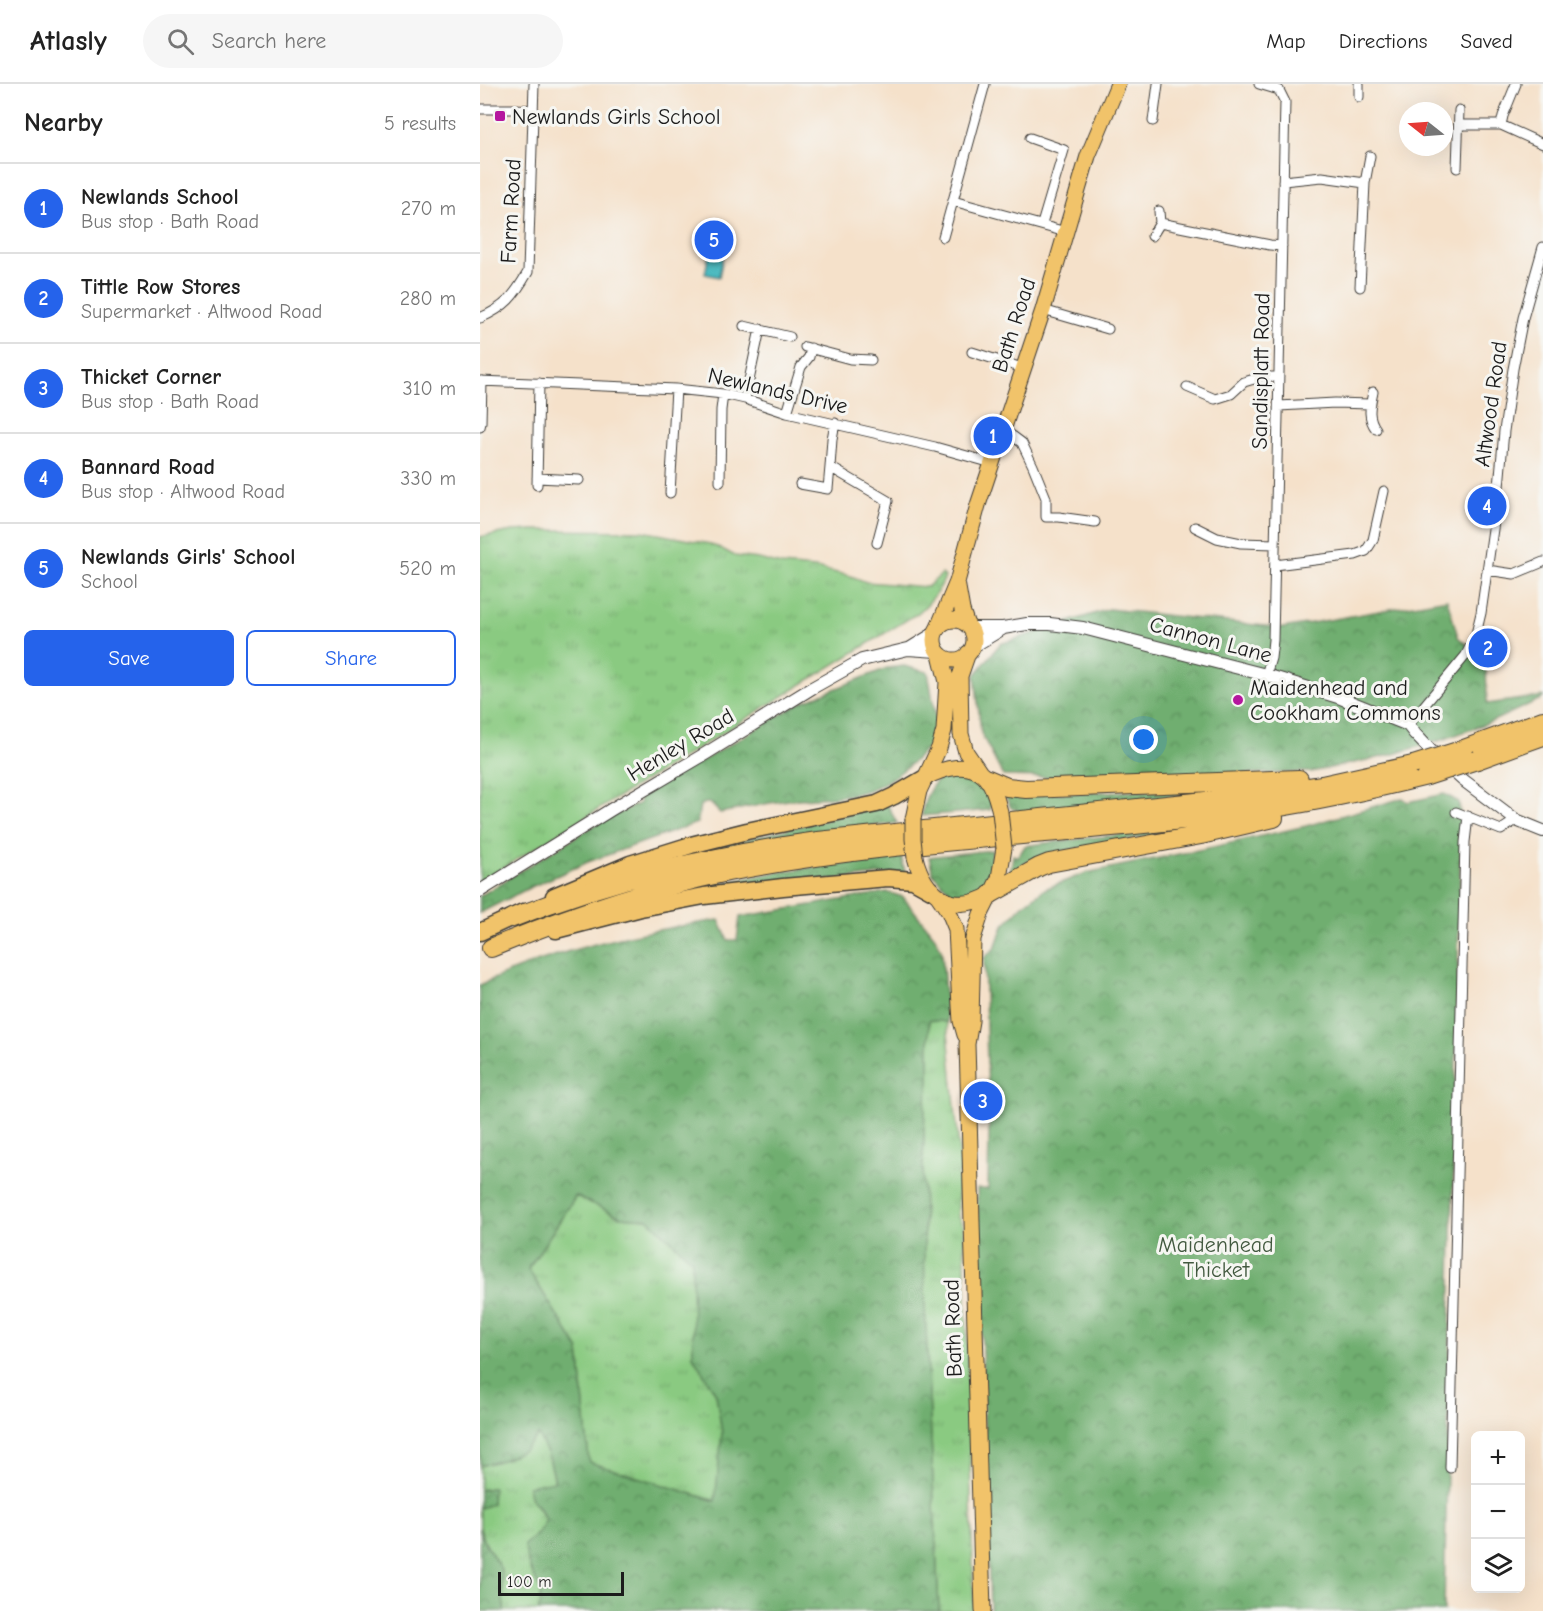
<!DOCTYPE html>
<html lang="en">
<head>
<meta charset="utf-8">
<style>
	body { margin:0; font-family:"Comic Neue",sans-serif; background:#f6f6f6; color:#222 }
	.controls { position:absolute; right:18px; bottom:18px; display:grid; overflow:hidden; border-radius:9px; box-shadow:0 6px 24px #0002 }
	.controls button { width:54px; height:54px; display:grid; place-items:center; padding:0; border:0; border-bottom:2px solid #e0e0e0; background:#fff; color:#222; font:30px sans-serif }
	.compass { position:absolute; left:919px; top:18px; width:54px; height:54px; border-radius:50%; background:#fff; box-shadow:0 6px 24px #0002; rotate:287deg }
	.scale { position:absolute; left:18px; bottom:15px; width:126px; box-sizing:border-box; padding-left:6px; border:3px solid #1c1c1c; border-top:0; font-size:16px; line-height:21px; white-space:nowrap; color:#1c1c1c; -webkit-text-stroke:4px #f6f6f2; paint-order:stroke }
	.you { position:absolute; left:664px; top:656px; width:21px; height:21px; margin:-15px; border:4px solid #fff; border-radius:50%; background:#1a73e8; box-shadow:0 0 0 9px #1a73e833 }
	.badge { display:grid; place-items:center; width:39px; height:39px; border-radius:50%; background:#2563eb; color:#fff; font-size:20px; font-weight:700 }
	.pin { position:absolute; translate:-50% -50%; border:3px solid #fff; box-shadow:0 2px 6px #0006 }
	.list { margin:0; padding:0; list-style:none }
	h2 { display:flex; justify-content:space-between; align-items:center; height:78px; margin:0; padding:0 24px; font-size:26px }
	h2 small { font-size:20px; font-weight:400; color:#767676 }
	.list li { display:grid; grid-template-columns:39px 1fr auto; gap:18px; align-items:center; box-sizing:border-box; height:90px; padding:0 24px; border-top:2px solid #e0e0e0 }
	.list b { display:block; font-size:22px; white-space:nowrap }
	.list p { margin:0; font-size:20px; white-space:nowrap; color:#767676 }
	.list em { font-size:20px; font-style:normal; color:#767676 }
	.actions { display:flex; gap:12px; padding:18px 24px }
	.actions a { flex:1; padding:14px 0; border:2px solid #2563eb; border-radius:9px; text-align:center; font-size:21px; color:#2563eb }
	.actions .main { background:#2563eb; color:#fff }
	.icon { flex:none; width:33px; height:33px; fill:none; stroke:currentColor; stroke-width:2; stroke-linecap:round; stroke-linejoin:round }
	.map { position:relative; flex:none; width:1063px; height:1527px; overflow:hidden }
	header { display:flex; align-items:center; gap:36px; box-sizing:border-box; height:84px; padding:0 30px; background:#fff; border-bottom:2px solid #e0e0e0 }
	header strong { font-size:28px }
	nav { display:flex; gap:33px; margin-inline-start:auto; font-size:21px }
	.search { width:420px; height:54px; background:#f6f6f6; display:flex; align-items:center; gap:15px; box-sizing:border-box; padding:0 21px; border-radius:33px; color:#767676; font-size:22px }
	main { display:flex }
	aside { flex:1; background:#fff }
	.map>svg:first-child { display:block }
	.grass { fill:url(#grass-tufts); stroke:#53734e; stroke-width:1.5 }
	.forest { fill:url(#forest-crowns); stroke:#466546; stroke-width:1.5; fill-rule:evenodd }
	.water { fill:#4ab9bf; stroke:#336a6e; stroke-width:1.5 }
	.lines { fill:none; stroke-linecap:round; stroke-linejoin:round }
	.minor-casing { stroke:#3d3a36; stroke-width:11 }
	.tertiary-casing { stroke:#3d3a36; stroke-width:14 }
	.primary-casing { stroke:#3d3a36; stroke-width:17 }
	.trunk-casing { stroke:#3d3a36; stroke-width:19 }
	.motorway-casing { stroke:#3d3a36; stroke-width:20 }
	.minor { stroke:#fff; stroke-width:9 }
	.tertiary { stroke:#fff; stroke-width:12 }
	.primary { stroke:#f1c36a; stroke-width:15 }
	.trunk { stroke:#f1c36a; stroke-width:16 }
	.motorway { stroke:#f1c36a; stroke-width:18 }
	.primary-bridge-casing { stroke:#3d3a36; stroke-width:17; stroke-linecap:butt }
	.motorway-bridge-casing { stroke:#3d3a36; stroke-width:20; stroke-linecap:butt }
	.primary-bridge { stroke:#f1c36a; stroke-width:15 }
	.motorway-bridge { stroke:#f1c36a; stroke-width:18 }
	.poi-dot { fill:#b5179e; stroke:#f6f6f2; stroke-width:2 }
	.labels { text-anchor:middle; stroke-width:6; stroke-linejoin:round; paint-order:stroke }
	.poi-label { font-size:22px; fill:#1c1c1c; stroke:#f6f6f2; text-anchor:start }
	.street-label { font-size:22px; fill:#1c1c1c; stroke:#f6f6f2 }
	.park-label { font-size:22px; fill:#42593f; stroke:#f6f6f2 }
</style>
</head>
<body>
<header>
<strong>Atlasly</strong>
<div class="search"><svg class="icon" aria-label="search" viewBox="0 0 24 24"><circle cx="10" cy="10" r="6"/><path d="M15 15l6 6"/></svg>Search here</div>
<nav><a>Map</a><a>Directions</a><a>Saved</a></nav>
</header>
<main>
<aside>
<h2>Nearby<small>5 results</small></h2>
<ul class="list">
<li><span class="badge">1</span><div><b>Newlands School</b><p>Bus stop · Bath Road</p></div><em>270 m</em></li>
<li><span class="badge">2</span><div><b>Tittle Row Stores</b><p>Supermarket · Altwood Road</p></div><em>280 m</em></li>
<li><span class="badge">3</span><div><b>Thicket Corner</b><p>Bus stop · Bath Road</p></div><em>310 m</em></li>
<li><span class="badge">4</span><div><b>Bannard Road</b><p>Bus stop · Altwood Road</p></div><em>330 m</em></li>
<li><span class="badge">5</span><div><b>Newlands Girls' School</b><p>School</p></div><em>520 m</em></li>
</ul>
<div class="actions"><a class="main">Save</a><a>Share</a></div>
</aside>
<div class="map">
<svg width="1063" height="1527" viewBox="0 0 1063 1527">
	<defs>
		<pattern id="grass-tufts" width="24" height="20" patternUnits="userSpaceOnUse" patternTransform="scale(1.5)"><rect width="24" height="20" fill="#8aca81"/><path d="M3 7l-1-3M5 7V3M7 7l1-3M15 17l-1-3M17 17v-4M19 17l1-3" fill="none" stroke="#76ad6f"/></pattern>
		<pattern id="forest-crowns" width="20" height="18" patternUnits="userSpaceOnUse" patternTransform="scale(1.5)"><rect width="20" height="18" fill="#6fae6f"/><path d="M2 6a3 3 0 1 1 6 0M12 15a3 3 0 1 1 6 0" fill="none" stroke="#5a8d5a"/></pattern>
	</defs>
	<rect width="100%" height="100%" fill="#f6f6f2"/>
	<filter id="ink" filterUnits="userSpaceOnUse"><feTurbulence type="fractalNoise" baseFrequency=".0167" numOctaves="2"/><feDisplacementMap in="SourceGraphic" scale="12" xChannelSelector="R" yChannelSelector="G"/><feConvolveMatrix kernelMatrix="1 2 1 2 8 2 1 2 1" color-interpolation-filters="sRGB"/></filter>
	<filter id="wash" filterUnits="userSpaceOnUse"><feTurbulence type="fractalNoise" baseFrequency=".008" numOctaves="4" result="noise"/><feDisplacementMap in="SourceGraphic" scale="24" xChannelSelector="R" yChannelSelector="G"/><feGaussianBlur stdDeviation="1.35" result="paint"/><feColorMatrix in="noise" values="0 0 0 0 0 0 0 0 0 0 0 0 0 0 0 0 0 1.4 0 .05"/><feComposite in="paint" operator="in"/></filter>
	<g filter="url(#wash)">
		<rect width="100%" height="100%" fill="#f5e1ca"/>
		<path class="grass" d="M52 446 162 447 231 460V461L240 464 255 472 279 475 301 481 335 484 371 492 386 498 447 503 462 490 465 493C459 508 451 518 438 529L0 798V453L33 447Z
			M449 936 467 938 481 1086 478 1091V1132L484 1144 494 1527H459L445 1223 443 1078 445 1023 449 998Z
			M96 1112 141 1133 168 1135 213 1176V1272L236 1310 242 1349 236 1417 109 1379 99 1266 48 1185Z
			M58 1350 69 1373 75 1398 49 1402 50 1413 66 1436 58 1449 49 1482 61 1507 59 1527H24L21 1486 2 1453 0 1443V1424L12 1420V1404L0 1406V1382L25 1375 43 1366Z"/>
		<path class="forest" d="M967 515 978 553 1006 576 1007 620 1063 612V614L1013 637 965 655 907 672 831 688 606 694 523 692 501 649 495 591 520 560 629 525 803 544Z
			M424 582 448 588 459 651 458 654C439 673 420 692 396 703 369 715 338 713 309 716 286 719 263 725 240 729L230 719H226L220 721 217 739 108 778 49 804 0 829V812L115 741 160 719 159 714 322 618 407 584Z
			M487 690 504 704 512 717 510 726 442 732C443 718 450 700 462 693 468 689 480 690 487 690Z
			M723 706 722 709 542 728 531 724 524 710Z
			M964 710 979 718 981 739 964 1527H510L497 1105H508L509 1047 504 874 515 864 523 842 543 821 565 805 606 789 733 763 826 742 923 714 928 718Z
			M407 720 417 739 316 750 272 757 191 774Z
			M722 742 585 767 547 778 530 790 533 771 538 773 545 762 573 758Z
			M512 766V790L498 809 472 810 453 790 449 773Z
			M421 772 425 788 170 816 242 799 298 788Z
			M407 808 423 813 455 853 462 868 467 938 449 936V998L445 1023 443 1078 445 1223 459 1527H59L61 1507 49 1482 44 1461 58 1449 66 1436 60 1425 50 1413 48 1402 75 1397 69 1373 58 1351 44 1366 25 1375 0 1382V901C76 865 156 848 239 836L248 856H257L260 833ZM96 1112 141 1133 168 1135 212 1176 213 1272 236 1310 242 1349 235 1417 109 1378 99 1266 48 1185Z
			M13 1404 12 1420 0 1424V1406Z
			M0 1443 2 1454 21 1485 24 1527H0Z"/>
		<path class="water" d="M232 154 246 157 239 193 225 190Z"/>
	</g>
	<g filter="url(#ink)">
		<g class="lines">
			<g class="minor-casing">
				<path id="minor" d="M779 0 799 6 805 18 793 556 791 574 786 591
					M879 0V13
					M0 25H35L54 26
					M673 37 678 0
					M979 41H1021L1063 60
					M1021 41 1023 32 1036 0
					M550 54 584 66 562 140
					M977 84 979 26
					M803 97 842 93 885 99
					M473 117 586 148
					M680 139 790 161 802 162
					M672 152 680 139 679 127
					M463 153 505 0
					M880 203 885 99 890 72
					M563 226 628 245
					M0 234C26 223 34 212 48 188L54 0
					M264 242 310 253
					M325 263 370 275 391 276
					M492 268 542 284
					M0 297 196 305 243 310 265 315 307 329 455 363 512 379
					M707 303 735 315 751 310 764 298 781 293H799
					M893 308C890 323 887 333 896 345
					M265 315 280 245
					M799 322 855 319 890 320
					M307 329 321 283 329 273 331 264
					M355 339 352 355 350 383 408 417 397 459
					M0 343 1 339 2 297
					M523 345 542 359 553 382 566 414V433H579L615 438
					M57 394 99 396
					M240 398 241 326 243 310
					M320 400 348 405 350 383
					M57 401 59 299
					M190 409 196 305
					M715 443 737 454 761 459 795 460
					M795 481 875 471 886 467 893 456 904 407
					M1007 486 1034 490 1063 478
					M928 641 986 571 996 550 1001 529 1019 403 1024 347 1033 285 1043 234 1063 163
					M976 728 1021 746 1036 736
					M970 1384 985 758 988 732"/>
			</g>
			<g class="tertiary-casing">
				<path id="tertiary" d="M489 544H523L547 540H570L603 544 786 591 858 613 928 641 935 650 951 667 983 696 1036 736 1063 747
					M492 563 522 545
					M429 565 455 549
					M0 807 132 725 225 670 332 604 382 576 428 565 457 567"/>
			</g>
			<g class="primary-casing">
				<path id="primary" d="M477 498 482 526 487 541
					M454 556a20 20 0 1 1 40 0a20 20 0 1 1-40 0Z
					M457 546 477 498 498 421 563 226 608 72 638 0
					M488 569 480 592 481 650 486 668 501 690
					M445 694C463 684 489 676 506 694 514 702 517 717 520 728
					M433 735 439 707 459 664 464 646 467 598 460 570
					M435 773C445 813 474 832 511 810
					M458 812 469 828 476 845 480 922 481 937 485 951
					M503 1527 487 960 491 937 493 855 501 830 519 794 524 764"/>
			</g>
			<g class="trunk-casing">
				<path id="trunk" d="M74 812 150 780 211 761 267 747 397 720 414 712 445 694
					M76 846 161 824 224 812 303 803 408 794 433 796 451 806
					M0 848 43 828"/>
			</g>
			<g class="motorway-casing">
				<path id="motorway" d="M984 665 1063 636
					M997 676 1063 652
					M508 695 527 703 546 705 819 695
					M511 810 559 783 569 779 721 751 794 734
					M32 834C134 794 230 772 338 757L764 713 842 701 933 681
					M11 864C88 832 166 805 248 788 426 752 608 752 787 725 841 717 894 705 947 692"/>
			</g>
			<use href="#minor" class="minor"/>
			<use href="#tertiary" class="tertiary"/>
			<use href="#primary" class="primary"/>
			<use href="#trunk" class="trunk"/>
			<use href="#motorway" class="motorway"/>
			<g class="primary-bridge-casing">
				<path id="primary-bridge" d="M520 728 524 764
					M433 735V755L435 773"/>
			</g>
			<g class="motorway-bridge-casing">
				<path id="motorway-bridge" d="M933 681 984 665
					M947 692 997 676"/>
			</g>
			<use href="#primary-bridge" class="primary-bridge"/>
			<use href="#motorway-bridge" class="motorway-bridge"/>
		</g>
	</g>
	<g class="poi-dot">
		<rect x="14" y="26" width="12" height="12" rx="3"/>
		<circle cx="758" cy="616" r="6"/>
	</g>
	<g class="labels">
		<g class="poi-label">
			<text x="32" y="40">Newlands Girls School</text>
			<text x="770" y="611">Maidenhead and<tspan x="770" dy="25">Cookham Commons</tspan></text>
		</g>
		<g class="street-label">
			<text transform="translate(30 127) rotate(-87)" y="8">Farm Road</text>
			<text transform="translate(533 241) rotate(-72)" y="8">Bath Road</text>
			<text transform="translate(780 287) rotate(-89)" y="8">Sandisplatt Road</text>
			<text transform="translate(298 306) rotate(13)" y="8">Newlands Drive</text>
			<text transform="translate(1010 320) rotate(-82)" y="8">Altwood Road</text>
			<text transform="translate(731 555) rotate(15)" y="8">Cannon Lane</text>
			<text transform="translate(200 660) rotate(-31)" y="8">Henley Road</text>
			<text transform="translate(472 1244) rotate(-92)" y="8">Bath Road</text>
		</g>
		<g class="park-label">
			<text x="736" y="1168">Maidenhead<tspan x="736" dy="25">Thicket</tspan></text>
		</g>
	</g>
</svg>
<div class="controls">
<button>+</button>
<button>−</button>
<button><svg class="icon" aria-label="layers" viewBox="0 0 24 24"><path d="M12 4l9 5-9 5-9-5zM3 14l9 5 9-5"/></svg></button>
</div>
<svg class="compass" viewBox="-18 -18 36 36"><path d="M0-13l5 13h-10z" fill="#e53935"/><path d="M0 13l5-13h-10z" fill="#767676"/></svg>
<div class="scale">100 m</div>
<div class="you"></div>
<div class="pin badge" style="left:513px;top:352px">1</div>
<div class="pin badge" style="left:1008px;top:564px">2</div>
<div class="pin badge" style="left:503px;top:1017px">3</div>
<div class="pin badge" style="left:1007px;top:422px">4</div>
<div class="pin badge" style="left:234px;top:156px">5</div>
</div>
</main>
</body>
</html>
